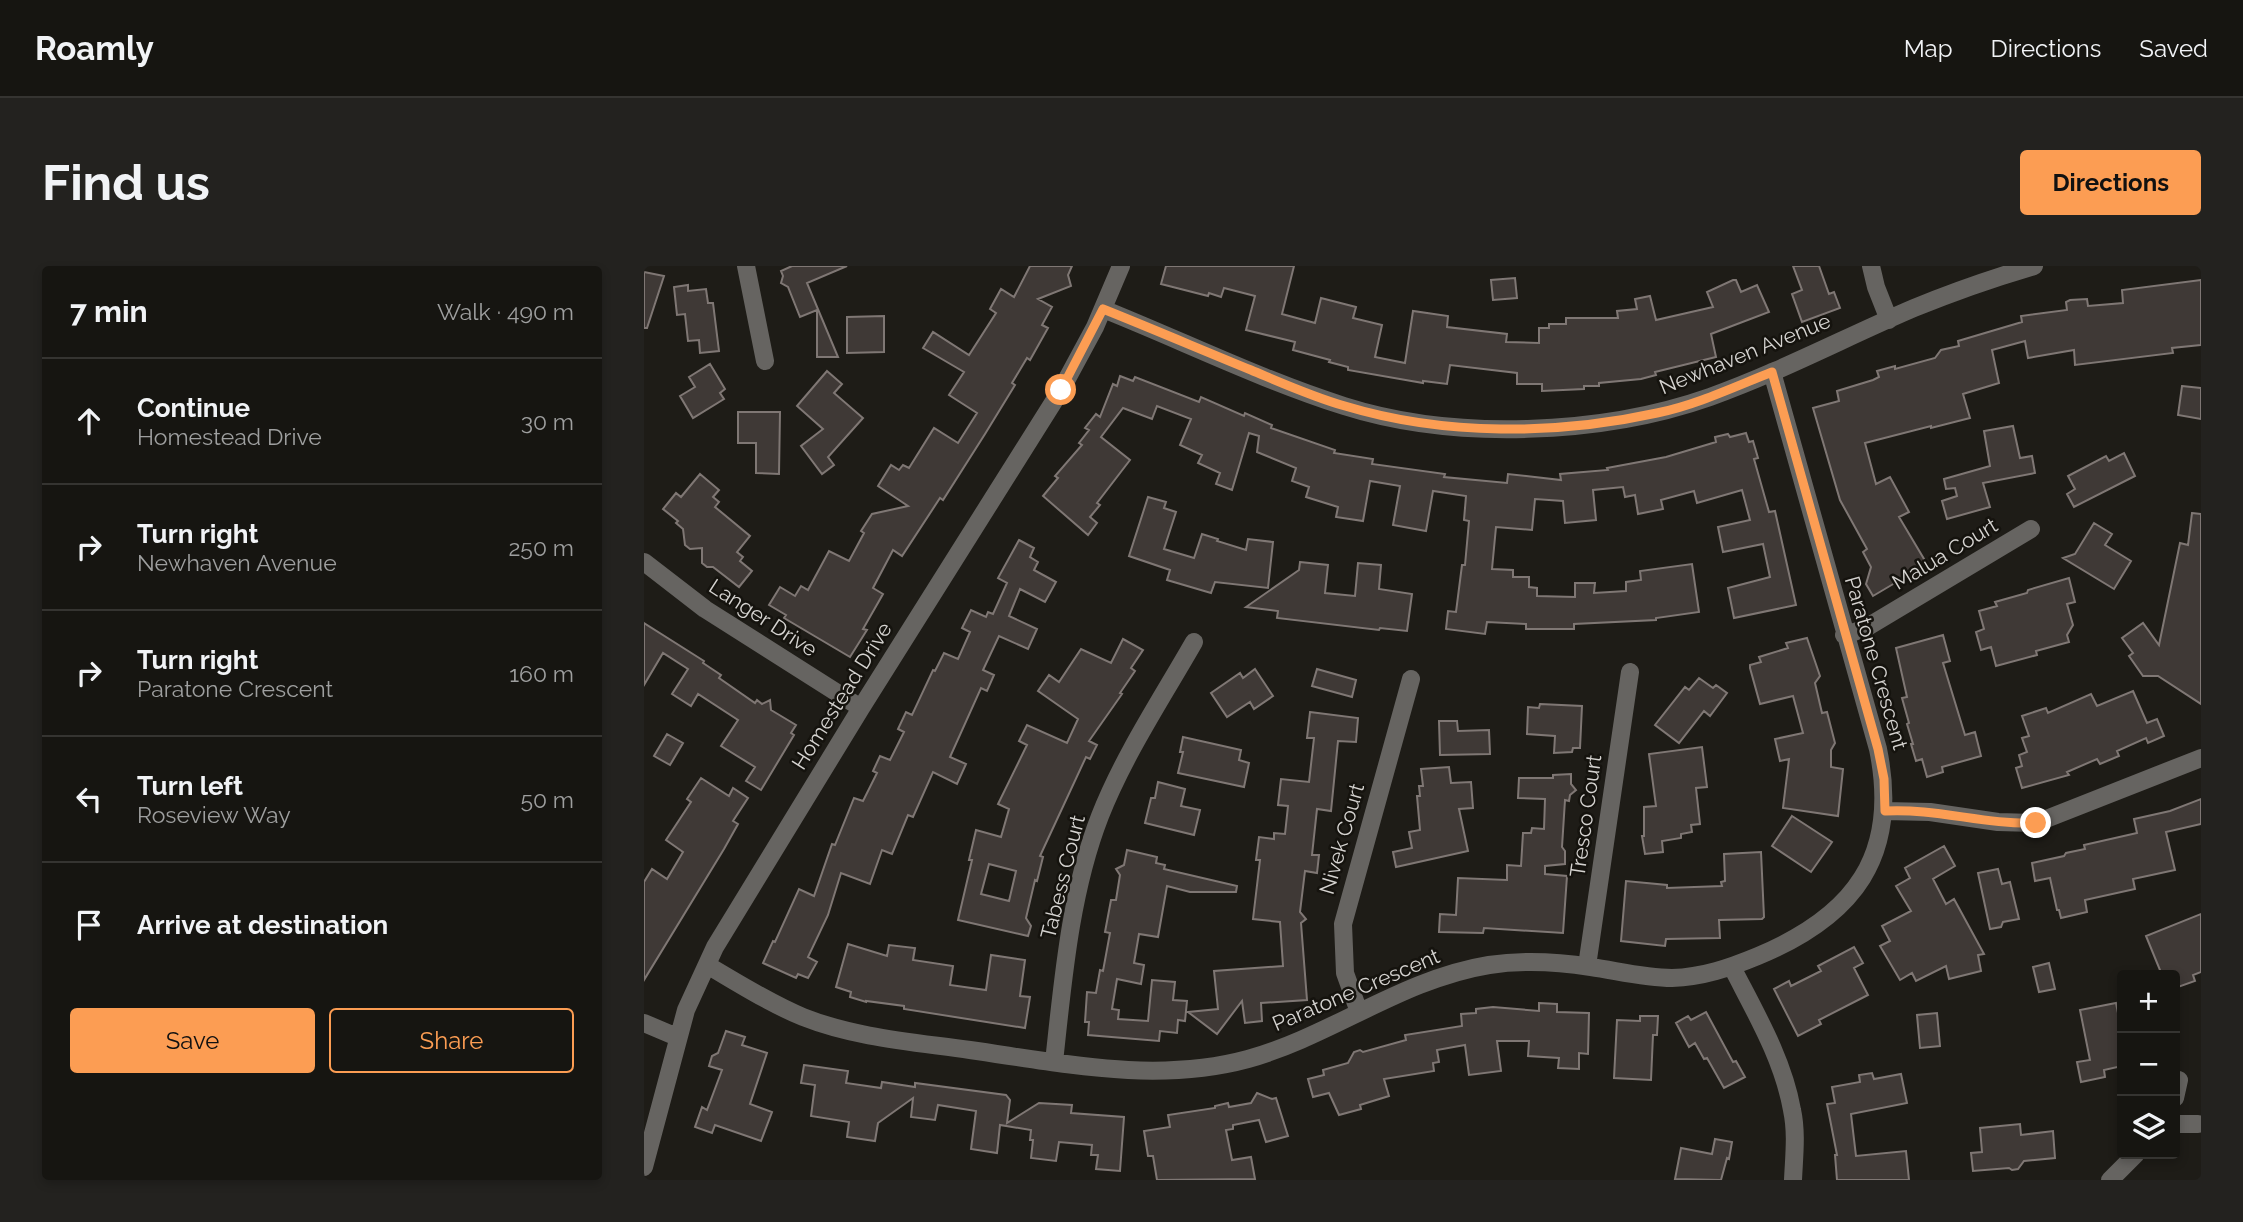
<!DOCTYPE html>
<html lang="en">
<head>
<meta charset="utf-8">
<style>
	body { margin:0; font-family:Raleway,sans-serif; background:#23221f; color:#f1f3f6 }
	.controls { position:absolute; right:21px; bottom:21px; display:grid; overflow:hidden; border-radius:7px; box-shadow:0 4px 10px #0003 }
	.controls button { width:63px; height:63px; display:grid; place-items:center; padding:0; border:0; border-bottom:2px solid #353431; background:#161511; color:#f1f3f6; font:35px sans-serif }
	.stop { position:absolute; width:21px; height:21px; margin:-16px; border:5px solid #fc9d53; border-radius:50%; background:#fff }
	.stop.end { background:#fc9d53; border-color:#fff; box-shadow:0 2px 7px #0008 }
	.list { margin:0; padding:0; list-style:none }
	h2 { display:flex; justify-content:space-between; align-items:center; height:91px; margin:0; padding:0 28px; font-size:30px }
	h2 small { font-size:23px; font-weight:400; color:#9e9f9f }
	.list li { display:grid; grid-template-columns:46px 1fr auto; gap:21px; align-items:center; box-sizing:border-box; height:126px; padding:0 28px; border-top:2px solid #353431 }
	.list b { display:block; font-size:26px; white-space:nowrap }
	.list p { margin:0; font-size:23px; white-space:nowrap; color:#9e9f9f }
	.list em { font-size:23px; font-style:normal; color:#9e9f9f }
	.actions { display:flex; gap:14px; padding:21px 28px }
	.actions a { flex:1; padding:16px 0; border:2px solid #fc9d53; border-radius:7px; text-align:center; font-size:24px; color:#fc9d53 }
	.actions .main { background:#fc9d53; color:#111 }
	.icon { flex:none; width:38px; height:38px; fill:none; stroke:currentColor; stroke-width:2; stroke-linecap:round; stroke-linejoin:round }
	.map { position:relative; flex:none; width:1557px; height:914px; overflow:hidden; border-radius:7px }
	header { display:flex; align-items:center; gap:42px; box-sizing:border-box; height:98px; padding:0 35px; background:#161511; border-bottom:2px solid #353431 }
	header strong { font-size:33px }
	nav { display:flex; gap:38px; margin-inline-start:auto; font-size:24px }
	.intro { display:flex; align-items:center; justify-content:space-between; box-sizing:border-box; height:168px; padding:0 42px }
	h1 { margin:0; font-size:49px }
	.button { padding:18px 32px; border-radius:7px; background:#fc9d53; color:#111; font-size:24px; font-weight:700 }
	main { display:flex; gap:42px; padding:0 42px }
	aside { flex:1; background:#161511; border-radius:7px; box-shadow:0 4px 10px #0003 }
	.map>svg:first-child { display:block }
	.building { fill:#3f3936; stroke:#7f7774; stroke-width:2; fill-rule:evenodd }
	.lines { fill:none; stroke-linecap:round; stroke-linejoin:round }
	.minor { stroke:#666461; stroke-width:18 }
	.route { stroke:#fc9d53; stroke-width:9 }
	.labels { text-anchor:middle; stroke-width:5; stroke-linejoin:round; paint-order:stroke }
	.street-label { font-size:21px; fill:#d5d3d0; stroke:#15130e }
</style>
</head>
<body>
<header>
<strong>Roamly</strong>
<nav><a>Map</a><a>Directions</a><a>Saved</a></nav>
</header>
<div class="intro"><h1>Find us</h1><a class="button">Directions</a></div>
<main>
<aside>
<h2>7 min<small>Walk · 490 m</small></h2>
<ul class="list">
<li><svg class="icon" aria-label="ahead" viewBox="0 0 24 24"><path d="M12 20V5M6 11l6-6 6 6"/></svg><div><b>Continue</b><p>Homestead Drive</p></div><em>30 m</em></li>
<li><svg class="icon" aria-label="right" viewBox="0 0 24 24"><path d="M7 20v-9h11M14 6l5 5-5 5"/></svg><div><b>Turn right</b><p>Newhaven Avenue</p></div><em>250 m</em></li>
<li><svg class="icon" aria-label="right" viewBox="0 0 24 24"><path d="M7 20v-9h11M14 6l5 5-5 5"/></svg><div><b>Turn right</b><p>Paratone Crescent</p></div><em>160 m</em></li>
<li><svg class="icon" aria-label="left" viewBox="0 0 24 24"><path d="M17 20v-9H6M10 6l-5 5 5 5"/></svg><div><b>Turn left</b><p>Roseview Way</p></div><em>50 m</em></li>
<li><svg class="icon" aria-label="arrive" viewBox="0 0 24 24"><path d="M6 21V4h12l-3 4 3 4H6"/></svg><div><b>Arrive at destination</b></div></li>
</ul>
<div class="actions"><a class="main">Save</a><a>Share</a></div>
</aside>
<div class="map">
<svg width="1557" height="914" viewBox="0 0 1557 914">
	<rect width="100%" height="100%" fill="#1e1c17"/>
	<path class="building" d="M148 0H203L163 17 194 91H173V44L156 51 144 21 137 17 139 10 137 5Z
		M386 0H428L424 9 427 20 394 33 408 41 398 59 404 62 386 94 383 92 368 117 371 119 341 168 299 234 296 232 258 290 249 284 229 322 239 328 219 363 223 364 206 391 140 352 142 349 125 339 136 321 151 330 157 320 164 324 185 285 205 295 220 267 217 265 228 248 264 240 234 220 247 199 255 204 259 199 265 202 290 162 314 177 333 147 305 129 320 106 279 82 289 66 325 89 352 47 346 43 357 23 370 31Z
		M522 0H650L638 48 671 57 677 32 712 41 709 52 738 59 731 91 761 97 769 45 804 50 803 61 863 68 862 76 895 77V62H905V58H922V52H974L973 45 993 43 991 33 1006 30 1012 54 1069 41 1063 26 1089 14H1092L1097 26 1113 19 1125 46 1067 68 1072 91 1011 106 1012 109 997 113 955 117V120H940V123L898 125V118H873V107L806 99 803 118 779 115V117L704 104V101L685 96 686 94 649 84 651 76 602 64 611 30 580 22 577 31 565 27 564 30 517 18Z
		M1149 0H1175L1185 28 1190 26 1196 42 1158 56 1148 28 1158 24Z
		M0 6 20 10 3 62H0Z
		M871 12 873 32 849 34 847 14Z
		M1557 14V79L1528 82 1529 87 1431 99 1430 84 1384 92 1381 75 1348 84 1355 117 1319 128 1326 152 1287 162V160L1221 177 1232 218 1246 211 1265 246 1255 251 1283 298 1229 330 1222 318 1227 301 1219 286 1223 283 1196 234 1169 142 1195 135 1193 125 1229 114 1235 111 1233 105 1251 100V103L1291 92 1297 84 1315 80 1314 75 1378 56 1377 50 1423 44 1422 36 1426 34 1443 33 1444 40 1479 37 1478 24Z
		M44 19V25L62 23 64 37H69L75 85 56 87 55 74 44 75 41 48 33 49 30 21Z
		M240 50V86L203 87V51Z
		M66 98 81 123 76 127 80 133 49 152 36 130 51 121 45 111Z
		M183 105 198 118 190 127 219 152 184 191 190 199 178 208 157 180 179 163 153 140Z
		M476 110 489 115 491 111 555 136 557 131 600 150 601 147 628 159 627 162 691 184 690 187 729 193 728 198 801 208 800 211 863 217 864 208 917 214 916 208 964 204 963 202 1022 191 1072 176 1071 171 1084 168 1086 171 1102 167 1105 176 1109 175 1114 192 1110 193 1125 246 1131 245 1152 339 1090 352 1084 322 1126 311 1119 278 1079 286 1074 261 1106 254 1098 224 1053 237 1050 225 1017 234 1019 243 994 248 991 229 981 231 979 221 949 224 952 254 921 257 919 235 891 233 888 264 852 261 848 303 869 304V311H885V321L893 322V330L931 331V317H951L950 327 982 325V316L997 314 996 305 1048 298 1055 346 1012 352V354L930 358V363H882V358L843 356 841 368 802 363 804 345 812 346 818 299H821L825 255 820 254 822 230 789 225 782 265 749 259 756 220 726 215 719 255 692 251 694 241 662 231 665 221 648 215 652 202 613 186 615 170 605 167 588 224 572 218 576 207 554 197 558 189 536 179 547 153 513 140 508 153 479 142 457 171 486 194 453 237 456 239 446 251 453 257 444 269 399 230 414 212 411 210 438 179 435 177 445 164 441 162 452 148 456 151 469 118 473 120Z
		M1538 120 1557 122V153L1534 149Z
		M94 146H136L135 208 112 207V177H94Z
		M1369 160 1376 192 1388 190 1391 207 1339 217 1346 241 1303 253 1298 235 1313 230 1311 222 1302 223 1300 213 1346 200 1340 165Z
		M1480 187 1491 210 1430 241 1423 228 1431 223 1424 210 1462 190 1465 195Z
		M56 208 75 224 69 231 75 236 71 241 106 270 93 286 99 291 96 295 108 305 95 321 69 301H63L58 297V282L46 283 41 279 39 263 32 257 34 255 19 243 32 227 37 231Z
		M504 231 522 236 520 242 532 246 520 283 550 292 558 268 574 273 573 275 602 284 604 273 629 276 624 322 571 316 567 327 523 314 526 304 485 290Z
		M1548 247 1557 248V438L1514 410H1499L1485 390 1489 387 1478 372 1499 357 1515 379 1536 277 1544 279Z
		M1450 257 1468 268 1461 279 1487 295 1470 323 1419 292 1431 288Z
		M375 274 390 282 386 291 394 296 390 304 412 316 401 336 376 323 365 350 393 363 384 383 355 370 339 404 350 409 343 425 337 422 306 491 322 498 313 518 289 506 269 551 264 549 248 588 238 584 226 618 197 607 184 649 164 691 173 696 164 712 154 708 152 712 119 697 129 675 131 676 155 623 170 630 188 578 191 579 210 532 219 535 233 507 229 505 236 490 246 494 260 466 254 463 262 446 268 449 289 404 291 405 300 387 314 393 326 366 318 362 327 344 342 351 344 346 349 348 363 317 354 312Z
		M656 296 684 299 681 327 711 330 714 297 737 299 735 323 768 328 763 365 736 362 735 364 633 352 634 345 602 341 655 304Z
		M1425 312 1431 336 1423 338 1429 359 1423 369 1425 376 1392 385 1393 389 1352 400 1347 381 1337 384 1332 366 1340 363 1335 345 1353 340 1351 336 1383 327 1384 324Z
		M0 357 60 395 59 397 77 409 75 412 111 437 113 434 118 438 126 434 127 444 152 459 147 467 150 469 117 524 102 515 111 501 77 480 94 454 54 428 47 440 28 428 44 403 19 387 0 419Z
		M1299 369 1306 395 1299 397 1321 469 1331 466 1337 490 1298 501 1299 506 1283 511 1278 493 1272 495 1267 478H1269L1263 458 1265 457 1258 432 1263 431 1252 382Z
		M1163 372 1176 410 1171 417 1178 447 1183 446 1191 477 1187 484V501L1199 503 1194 550 1139 542 1145 493 1136 495 1131 473 1159 467 1149 430 1116 438 1106 402V399L1117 396 1115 391 1144 382 1142 377Z
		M479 373 499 384 487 402 491 405 476 427 478 428 445 475 453 479 446 493 442 491 396 590 399 591 393 615 391 614 382 652 387 660 384 670 314 654 328 594H325L332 564 357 571 365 543 354 538 383 479 375 475 383 459 423 477 434 453 394 425 405 409 415 416 437 383 467 397ZM345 598 372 605 365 635 337 628Z
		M611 403 629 430 610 443 606 436 583 451 567 427 596 407 599 412Z
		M673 403 712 414 708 431 668 420Z
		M1055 412 1069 422 1072 419 1083 427 1066 450 1060 445 1035 477 1011 459 1041 421 1045 424Z
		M1489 425 1503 457 1513 453 1520 470 1504 477 1502 472 1473 485 1475 490 1456 498 1453 493 1423 506 1425 509 1378 522 1372 502 1378 500 1375 489 1383 486 1378 472 1385 470 1378 450 1402 442 1404 447 1447 428 1453 440Z
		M896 438 938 440 936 482H929L928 486 910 487 911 470 883 468 884 441 895 442Z
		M666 446 714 452 712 476 694 475 687 545 673 543 668 589H675L673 607 661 605 656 646 662 653 657 657 663 734 617 737 618 755 601 757 598 735 573 768 544 746 574 743 570 705 639 700 636 656 609 653 616 594H612L615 571 630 573V567L641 568 644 540 634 539 637 513 665 516 670 472H663Z
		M795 455H813L814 465 845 464 846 488 796 489Z
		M23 468 39 477 26 499 10 490Z
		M539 471 597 484 595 494 605 497 600 521 534 507 539 486H536Z
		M1058 481 1063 521 1052 522 1056 558 1047 559 1048 566 1037 568V572L1018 575 1019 586 1001 588 998 570H1000V541L1012 540 1005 488Z
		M805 501 807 517 827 516 829 542 815 543 824 585 752 601 749 586 768 582 765 566 776 564 773 530H776L775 520H779L777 503Z
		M927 508V518L932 524 926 529 925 535 921 534 918 581 921 585V598L901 600V608L923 610 919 667 840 662 839 667 795 666 796 648 812 649 814 612 863 614V599L877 600 879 567H887L888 562 900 563 901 533 874 532 875 512H909V509Z
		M57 512 85 530 89 522 104 532 89 555 94 558 80 583 0 714V616L8 603 23 613 39 586 22 574 47 536 43 533Z
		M514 516 541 523 537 540 556 544 550 569 501 557 507 532H511Z
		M1557 533V558L1522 566 1531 604 1489 613 1491 623 1441 634 1443 646 1417 652 1415 644H1413L1406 612 1391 615 1388 597 1420 590 1422 587 1441 583 1440 579 1493 567 1490 553 1526 545Z
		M1148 550 1188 576 1167 606 1128 580Z
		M1300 580 1311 600 1289 613 1302 638 1310 633 1340 688 1334 689 1337 705 1305 713 1302 700 1272 715 1268 707 1256 714 1236 680 1246 675 1238 660 1267 645 1252 620 1266 612 1261 602Z
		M483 584 513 591 512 597 521 599 520 603 593 620 592 626H546L523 620 514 671 495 668 490 697 500 699 497 718 473 713 468 743 475 744 474 753 504 755 508 714 531 716 529 734 543 735 541 755 534 754 533 767 516 765 515 775 444 769 445 756H441L443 726 452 727 456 704 459 705 466 667 461 666 467 634H472L476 609 472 603 480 599Z
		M1117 586 1120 651 1118 653 1075 654 1076 672 1022 673 1021 680 977 675 982 615 1023 619V622L1078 620 1077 616 1081 615 1080 588Z
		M1354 603 1358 618 1366 616 1375 653 1359 656 1357 661 1346 663 1334 607Z
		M1557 648V706L1549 709 1551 715 1534 721 1531 709H1518L1502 670Z
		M204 678 243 690 245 679 271 682 269 694 309 700 306 719 342 724 347 689 381 694 376 730 386 731 381 762 260 743V740L222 735V736L206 731 207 726 192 721Z
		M1210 681 1219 697 1210 702 1224 729 1175 754 1177 758 1154 770 1130 723 1145 715 1147 720 1177 705 1174 700Z
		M1405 697 1411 723 1395 726 1389 701Z
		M895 737 913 738V746L945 747 944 788 935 787V803L914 802 915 792 884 790 885 775H853L857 805 825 809 821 779 793 784 795 796 789 797 790 805 740 813 745 830 716 839 717 843 695 849 685 827 669 831 664 813 680 809 679 804 704 797 710 786 716 784 719 786 762 774 761 769 818 760 817 748 832 747V743L849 741 895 745Z
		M1472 737 1478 767V800L1460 804 1461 811 1437 816 1433 796 1446 794 1436 744Z
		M1062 746 1089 796 1092 795 1101 811 1080 822 1063 792 1060 793 1051 777 1045 781 1032 757 1044 750 1047 754Z
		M1293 747 1296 780 1276 782 1273 749Z
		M996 750H1014L1013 769H1009L1007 814 970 812 973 754 996 755Z
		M82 765 101 771 98 779 123 787 106 838 128 846 117 875 71 859 68 867 51 861 58 841 63 844 78 804 65 800 68 790 74 787Z
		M160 799 204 805 202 817 237 822 238 816 271 821V817L362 829 366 834 363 857 395 837 428 839 427 847 480 851 476 905 452 903 454 889H447L448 879 415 876 412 895 387 892 389 874H386L387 864 356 859 353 887 327 883 332 845 294 839 291 854 267 851 269 832 234 857 231 875 203 871 205 856 167 850 171 819 157 817Z
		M1228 807 1230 813 1257 808 1263 837 1207 848 1212 890 1262 885 1265 914H1193L1191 889H1193L1183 838 1191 837 1188 821 1216 816 1215 809Z
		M613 827 628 833 632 832 644 870 622 876 615 854 589 859V863L582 864 588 894 607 891 611 913 513 914 509 890H504L500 865 526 861 524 849 571 842V840L584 837 585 841 607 837Z
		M1376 858 1377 869 1409 865 1411 892 1380 895 1374 903 1368 904 1365 902 1329 905 1327 887 1338 886 1336 862Z
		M1071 873 1088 876 1085 893 1083 892 1077 914 1031 913 1037 882 1068 888Z"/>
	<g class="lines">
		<path class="minor" d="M102 0 121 95
			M1227 0 1232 21 1245 54
			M459 43C539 75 618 114 700 140 810 175 958 169 1066 131 1136 106 1202 71 1270 42 1309 26 1349 12 1390 0
			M0 296 61 343 217 442
			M1200 369 1220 363 1387 263
			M1241 545 1286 546 1354 556 1392 557 1557 492
			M63 699C94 717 125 737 159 751 212 772 270 776 326 784 417 797 512 818 604 793 687 770 758 713 845 699 878 694 915 696 947 701 974 705 1001 712 1028 712 1059 711 1085 702 1114 690 1210 650 1256 590 1234 483L1128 106
			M943 700 986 406
			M1088 701C1111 746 1139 793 1148 844 1153 867 1150 891 1149 914
			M715 746 701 707 699 658 767 413
			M0 757 33 771
			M410 796C419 714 426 627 456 550 480 489 518 432 550 376
			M1531 832 1535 814
			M1531 858H1554
			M0 901 42 744 71 681 217 442 417 124 451 61 477 0
			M1466 914 1492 888"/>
	</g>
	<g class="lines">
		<path class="route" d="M417 124 459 43C509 63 558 84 607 104 638 117 669 131 701 140 800 170 913 169 1013 147 1052 139 1090 121 1128 106L1234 483 1240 513 1241 545C1292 542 1341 559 1392 557"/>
	</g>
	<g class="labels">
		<g class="street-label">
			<text transform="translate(1101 88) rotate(-22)" y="7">Newhaven Avenue</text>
			<text transform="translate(1301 288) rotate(-31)" y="7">Malua Court</text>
			<text transform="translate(119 352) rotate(33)" y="7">Langer Drive</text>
			<text transform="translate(1232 397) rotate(74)" y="7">Paratone Crescent</text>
			<text transform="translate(198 430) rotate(-58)" y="7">Homestead Drive</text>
			<text transform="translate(942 550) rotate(-82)" y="7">Tresco Court</text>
			<text transform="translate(698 573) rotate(-74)" y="7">Nivek Court</text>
			<text transform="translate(419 611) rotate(-76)" y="7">Tabess Court</text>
			<text transform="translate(712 724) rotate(-23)" y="7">Paratone Crescent</text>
		</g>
	</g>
</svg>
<div class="controls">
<button>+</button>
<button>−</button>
<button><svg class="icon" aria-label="layers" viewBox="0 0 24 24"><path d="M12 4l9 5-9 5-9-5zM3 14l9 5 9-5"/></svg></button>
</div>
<div class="stop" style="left:417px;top:124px"></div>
<div class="stop end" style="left:1392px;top:557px"></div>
</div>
</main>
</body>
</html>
